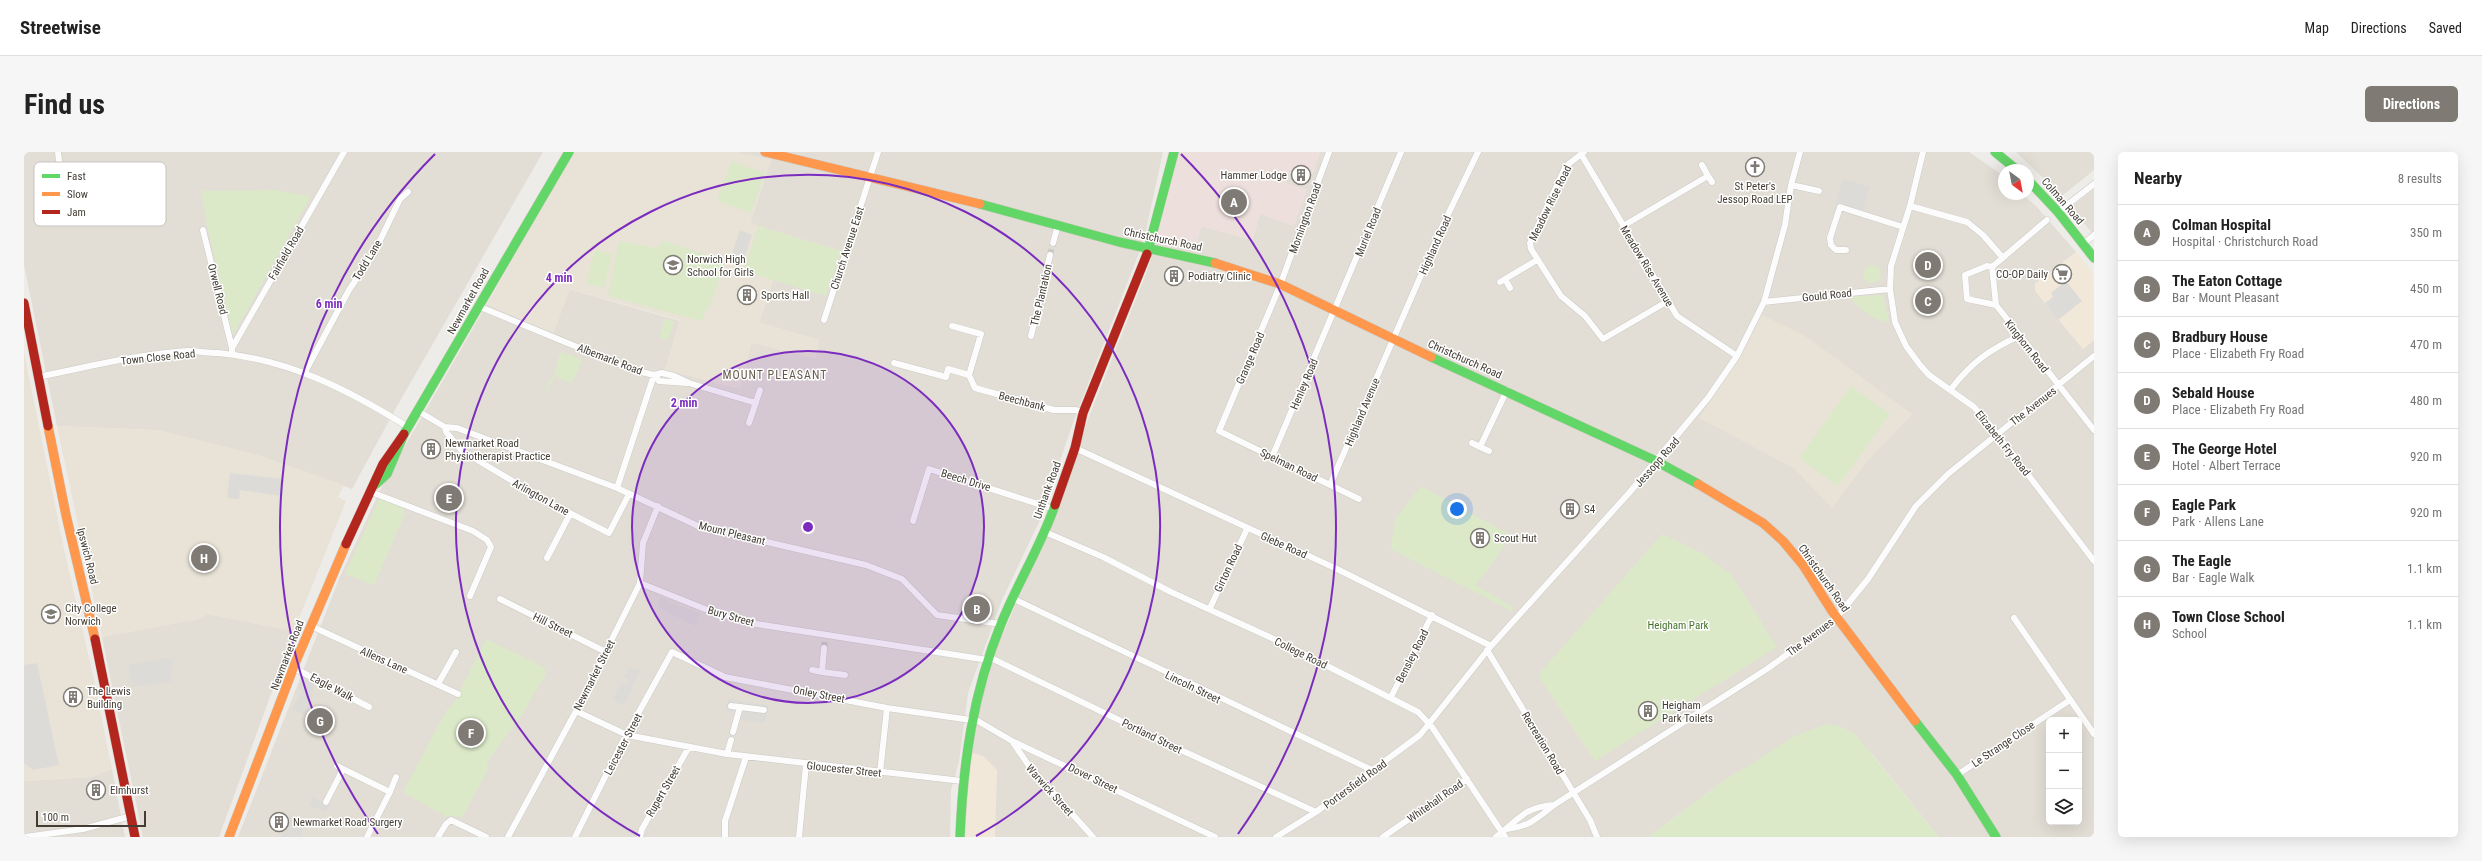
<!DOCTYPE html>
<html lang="en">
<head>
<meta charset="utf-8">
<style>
	body { margin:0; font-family:"Roboto Condensed",sans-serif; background:#f6f6f6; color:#222 }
	.controls { position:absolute; right:12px; bottom:12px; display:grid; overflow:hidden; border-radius:6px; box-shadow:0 4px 16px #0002 }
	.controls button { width:36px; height:36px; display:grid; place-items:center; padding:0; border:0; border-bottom:1px solid #e0e0e0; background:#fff; color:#222; font:20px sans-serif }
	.compass { position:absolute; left:1974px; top:12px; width:36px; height:36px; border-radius:50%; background:#fff; box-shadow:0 4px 16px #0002; rotate:148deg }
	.scale { position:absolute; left:12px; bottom:10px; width:110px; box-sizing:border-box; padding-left:4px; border:2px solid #433d34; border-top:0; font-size:11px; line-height:14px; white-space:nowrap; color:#433d34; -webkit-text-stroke:3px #fff; paint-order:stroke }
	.you { position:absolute; left:1433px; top:357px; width:14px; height:14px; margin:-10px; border:3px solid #fff; border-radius:50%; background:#1a73e8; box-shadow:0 0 0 6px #1a73e833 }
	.badge { display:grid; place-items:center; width:26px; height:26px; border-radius:50%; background:#7f7a73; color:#fff; font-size:13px; font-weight:700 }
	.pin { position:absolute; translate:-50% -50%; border:2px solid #fff; box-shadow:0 1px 4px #0006 }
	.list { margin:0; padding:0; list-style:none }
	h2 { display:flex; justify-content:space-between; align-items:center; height:52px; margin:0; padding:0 16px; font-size:17px }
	h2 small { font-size:13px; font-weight:400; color:#767676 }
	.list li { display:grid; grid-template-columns:26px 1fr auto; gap:12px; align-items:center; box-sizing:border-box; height:56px; padding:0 16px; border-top:1px solid #e0e0e0 }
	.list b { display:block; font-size:15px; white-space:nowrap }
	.list p { margin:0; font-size:13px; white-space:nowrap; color:#767676 }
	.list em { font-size:13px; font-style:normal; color:#767676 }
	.icon { flex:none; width:22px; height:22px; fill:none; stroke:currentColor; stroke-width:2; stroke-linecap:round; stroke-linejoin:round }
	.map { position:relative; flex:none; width:2070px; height:685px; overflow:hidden; border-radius:6px }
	header { display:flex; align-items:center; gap:24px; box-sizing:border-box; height:56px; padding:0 20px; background:#fff; border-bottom:1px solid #e0e0e0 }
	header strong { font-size:19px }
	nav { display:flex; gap:22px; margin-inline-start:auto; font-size:14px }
	.intro { display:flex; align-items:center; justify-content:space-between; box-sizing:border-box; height:96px; padding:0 24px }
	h1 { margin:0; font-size:28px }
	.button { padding:10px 18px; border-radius:6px; background:#7f7a73; color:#fff; font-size:14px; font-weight:700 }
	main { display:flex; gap:24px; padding:0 24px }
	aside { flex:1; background:#fff; border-radius:6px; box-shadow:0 4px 16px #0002 }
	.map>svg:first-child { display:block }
	.residential { fill:#e2ded5; fill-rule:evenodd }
	.commercial { fill:#f1e8da }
	.education { fill:#e9e3d7 }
	.medical { fill:#ede0dc }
	.green { fill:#dbe9c8 }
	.parking { fill:#dddbd7 }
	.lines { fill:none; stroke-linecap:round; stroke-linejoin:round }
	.street-tunnel { stroke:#ccc9c4; stroke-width:6; stroke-dasharray:6 3; stroke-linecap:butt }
	.street-casing { stroke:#cccac5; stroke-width:7 }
	.fast-casing { stroke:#cdc9bf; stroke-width:10 }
	.slow-casing { stroke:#cdc9bf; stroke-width:10 }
	.jam-casing { stroke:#cdc9bf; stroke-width:10 }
	.street { stroke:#fcfcfc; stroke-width:6 }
	.fast { stroke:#63d668; stroke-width:9 }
	.slow { stroke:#ff974d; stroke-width:9 }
	.jam { stroke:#b3261e; stroke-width:9 }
	.ring { fill:none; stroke:#7b2cbf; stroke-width:2 }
	.labels { text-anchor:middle; stroke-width:3; stroke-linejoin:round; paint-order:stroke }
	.poi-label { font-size:11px; fill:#433d34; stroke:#fff; text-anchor:start }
	.street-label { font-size:11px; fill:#433d34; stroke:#fff }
	.park-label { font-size:11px; fill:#457329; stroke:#fff }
	.neighbourhood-label { font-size:12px; letter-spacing:1px; fill:#665b4b; stroke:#fff }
	.key { fill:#fff; stroke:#c7c5c2; stroke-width:1 }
	.key-label { font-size:11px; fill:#433d34 }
	.centre { fill:#7b2cbf; stroke:#fff; stroke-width:2 }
	.ring-label { font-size:12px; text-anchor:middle; font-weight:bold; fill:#7b2cbf; stroke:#fff; stroke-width:3; stroke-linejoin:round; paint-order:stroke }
</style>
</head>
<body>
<header>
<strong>Streetwise</strong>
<nav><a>Map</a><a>Directions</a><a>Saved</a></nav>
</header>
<div class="intro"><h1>Find us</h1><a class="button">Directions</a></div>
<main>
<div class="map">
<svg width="2070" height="685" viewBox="0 0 2070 685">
	<rect width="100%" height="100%" fill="#eeece8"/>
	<path class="residential" d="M0 0H519L372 256 328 337 236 304 132 278 33 274 0 113Z
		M712 0H1139L1122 78 1115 101 1050 268 1015 370 978 448 944 541 935 610 927 638 926 685H214L315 427 359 332 463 152 529 182 545 137 656 169 641 218 728 191 795 188 735 171 749 128 734 74 726 71 747 8Z
		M1296 0H1945L1974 20 1980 26V42H1998L2012 54 2052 100 2011 132V139L2059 197 2070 188V685H1915L1848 602 1701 628 1624 685H971L945 600 952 556 967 509 1039 344 1064 267 1123 119 1132 88 1171 99 1177 74 1228 88 1236 62 1262 31 1269 14 1289 21ZM1738 163 1888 262 1843 309 1808 355 1770 316 1676 266 1717 203ZM2025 568H2055V670H2025Z
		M1992 0H2070V18L2038 44Z
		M2070 37V79L2068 81 2047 55Z
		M183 462 270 479 195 685H119L78 485 174 467Z
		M88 617 101 685H0V629L67 625Z"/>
	<path class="commercial" d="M2052 100 2069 121 2068 129 2070 132V188L2059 197 2011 139V132Z
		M945 600 959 604 973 618 971 685H941L940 671Z"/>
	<path class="education" d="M549 0H712L747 8 726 71 817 99 802 144 749 128 735 170 795 188 792 207 728 191 716 237 641 218 656 168 546 137 529 182 463 152Z
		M1738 163 1781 184 1888 262 1843 309 1808 356 1770 316 1675 266 1717 203Z
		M0 200 40 397 70 528 88 617 67 625 0 629Z
		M33 274 132 278 236 304 320 333 314 345 322 349 270 479 183 462 174 467 78 485Z"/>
	<path class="medical" d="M1155 0H1296L1289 21 1269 14 1262 31 1283 38 1270 74 1236 62 1228 88 1177 74 1171 99 1132 88Z"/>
	<path class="green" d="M707 9 741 21 727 61 693 49Z
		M250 38 287 44 209 183 183 74 177 39Z
		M734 74 817 99 802 144 720 119Z
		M595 89 632 96 640 89 701 109 688 149 677 169 584 144Z
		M571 98 588 102 580 136 562 131Z
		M1839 122a9 9 0 1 1 18 0a9 9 0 1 1-18 0Z
		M1859 143 1865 170C1848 167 1837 159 1826 145Z
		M641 167 650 170 644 188 635 185Z
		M537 200 543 202 541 210 544 202 558 208 548 231 534 226 535 222 528 229 523 240C520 232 531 226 532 219 532 213 534 207 537 200Z
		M1827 234 1866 262 1814 334 1775 306Z
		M1397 334 1488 384 1452 433 1490 456 1488 459 1367 397 1371 367Z
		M356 345 378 355 381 361 350 433 321 422Z
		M1638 382 1678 401 1707 422 1753 495 1571 609 1514 523Z
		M462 487 520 515 522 521 499 561 463 610 464 618 438 665 421 664 379 640 422 559 431 549Z
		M1804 572 1818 575 1832 583 1915 685H1624L1701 628 1773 583Z"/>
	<path class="parking" d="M1819 27 1846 35 1837 65 1810 57Z
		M716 78 728 83 719 109 707 105Z
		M2042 129 2058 149 2034 168 2021 151 2029 145 2027 141Z
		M206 321 260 327 258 344 216 338 215 347 203 346Z
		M637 445 643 447 646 451 676 461 672 474 634 456Z
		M147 506 149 518 146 522 148 529 108 535 104 513Z
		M13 511 35 613 9 618 0 611V513Z
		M605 515 616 519 600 553 588 548 597 531 602 533 605 528 600 525Z
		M280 522 293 529 286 543 289 556 284 565 268 557 278 539 274 537Z
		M704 547 744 553 741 571 710 567 711 560 702 559Z
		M288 645 306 653 302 660 285 653Z
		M269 662 282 668 276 685H257Z"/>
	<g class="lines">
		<path class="street-tunnel" d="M1026 103 1029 91
			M800 496 801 488"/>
		<g class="street-casing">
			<path id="street" d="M34 0 35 9
				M1305 0 1255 136 1195 279 1335 347
				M1560 0 1542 14 1506 91 1507 97 1537 144 1561 164 1579 187 1644 149
				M1899 0 1886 54 1867 114 1866 137 1871 170 1882 194 1896 213 1905 223 1950 255 1966 273 2070 409
				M1557 2 1653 164 1713 204
				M1678 13 1684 24
				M1767 33 1795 39
				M1886 54 1943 70 1959 83 1979 106
				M2034 60 2070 32
				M2023 68 1968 115 1972 153 2070 278
				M1599 74 1684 24 1688 30
				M179 78 208 196
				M1029 91 1034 73
				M2059 92 2070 83
				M1822 98H1812L1807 93 1806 86 1816 55 1879 75
				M1968 115 1963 114 1941 123 1943 147 1972 153
				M1481 127 1486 136
				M1476 130 1513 108
				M1740 150 1866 137
				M454 154 609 218 630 223 638 221 650 224 665 231 732 251
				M800 168 854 0
				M928 174 957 182 945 223
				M1007 184 1026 103
				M208 202V196L320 0
				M870 211 922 225 924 217 945 223 951 236 1030 258H1052L1059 261
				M281 220 325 138 350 101 376 47 384 40
				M630 223 635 229 663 231
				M14 225C63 215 114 202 164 199 173 199 184 201 194 201 264 207 325 238 384 275
				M1927 237C1948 210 1965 198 1995 184
				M394 259 421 275 433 276 593 336 674 374 842 413 878 427 913 463 977 472
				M725 271 736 238
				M421 275 422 280 438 299 524 350 585 381 605 342
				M1448 291 1456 295
				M1051 296 1313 417 1467 494
				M1465 299 1456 295 1483 238
				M1248 305 1377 0
				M1306 333 1417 77 1454 0
				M593 336 630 223
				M347 340 449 379 463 388 467 395 446 444
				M889 369 905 317 1030 357
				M1021 380 1079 405 1147 440 1252 488 1394 560 1408 575 1481 685
				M523 406 546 362
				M616 431 681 457 726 471 964 508
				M476 447 582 500
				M990 447 1350 619
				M1186 456 1223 377
				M1990 466 2070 582
				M287 474 434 542
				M800 496 798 520 821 523
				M1463 498 1566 668 1573 685
				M965 505 1159 599 1292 660
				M270 516 345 555
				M788 518 798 520
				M414 532 432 500
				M1367 545 1408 463
				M707 554 716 555
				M552 559 603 583 703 602 938 629
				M709 580 716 555 740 558
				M988 589 1005 614 1069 685
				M703 602 707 588
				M313 614 366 640 343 685
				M856 621 863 556
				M1933 623 2046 548
				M366 640 372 625
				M302 650 319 617
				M1483 677C1504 675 1514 666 1530 653L1743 517 1797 478 1813 465 1844 427 1892 354 1924 322 2070 204
				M1 685 59 677 107 664
				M414 685 422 672 427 668 462 685
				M484 685 552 559 616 431 619 391 634 354
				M551 685 600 587 648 500 701 525 863 556 954 569 988 589 1191 685
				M616 685 618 677 665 595
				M701 685V669L722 605
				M775 685 782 613
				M1252 685 1292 660 1396 583 1467 494 1605 341 1684 246 1713 204 1740 150 1761 73 1767 33 1776 0
				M1359 685 1443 627
				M1472 685C1494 669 1499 655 1530 653"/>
		</g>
		<g class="fast-casing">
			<path id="fast" d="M1971 0 1993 18
				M2004 28 2034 60 2070 106
				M956 52 1095 90 1191 111
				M1123 102 1150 0
				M1407 205 1630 308 1674 332
				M352 332 363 322 380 282 545 0
				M1891 569 1933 623 1972 685
				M936 685C939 611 949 541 977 472 993 432 1017 394 1031 353"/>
		</g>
		<g class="slow-casing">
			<path id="slow" d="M741 0 956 52
				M1191 111 1256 132 1407 205
				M24 274 42 363 71 487
				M1674 332 1739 371 1759 389 1779 413 1808 459 1891 569
				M205 685 272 509 322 392"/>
		</g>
		<g class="jam-casing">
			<path id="jam" d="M0 151 24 274
				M1031 353 1051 296 1059 261 1123 102
				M322 392 359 312 380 282
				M71 487 111 685"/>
		</g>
		<use href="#street" class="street"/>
		<use href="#fast" class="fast"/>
		<use href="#slow" class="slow"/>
		<use href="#jam" class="jam"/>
	</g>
	<circle cx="784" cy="375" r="176" fill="#7b2cbf" fill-opacity=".12"/>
	<g class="ring">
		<circle cx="784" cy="375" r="176"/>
		<path d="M616 684A352 352 0 1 1 952 684"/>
		<path d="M354 682A528 528 0 0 1 411 2M1157 2A528 528 0 0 1 1214 682"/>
	</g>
	<defs>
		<g id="church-ring" transform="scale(1)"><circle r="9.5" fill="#fff" stroke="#7f7a73" stroke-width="1.5"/><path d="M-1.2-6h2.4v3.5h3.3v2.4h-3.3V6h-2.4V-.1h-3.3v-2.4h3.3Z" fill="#7f7a73"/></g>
		<g id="building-ring" transform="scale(1)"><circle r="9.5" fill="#fff" stroke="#7f7a73" stroke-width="1.5"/><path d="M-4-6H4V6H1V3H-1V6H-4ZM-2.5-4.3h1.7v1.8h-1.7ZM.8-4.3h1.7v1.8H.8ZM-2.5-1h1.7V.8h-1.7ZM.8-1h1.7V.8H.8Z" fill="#7f7a73"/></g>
		<g id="school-ring" transform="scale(1)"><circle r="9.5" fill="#fff" stroke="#7f7a73" stroke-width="1.5"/><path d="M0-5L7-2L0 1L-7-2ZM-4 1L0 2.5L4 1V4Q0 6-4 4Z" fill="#7f7a73"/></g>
		<g id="supermarket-ring" transform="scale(1)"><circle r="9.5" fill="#fff" stroke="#7f7a73" stroke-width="1.5"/><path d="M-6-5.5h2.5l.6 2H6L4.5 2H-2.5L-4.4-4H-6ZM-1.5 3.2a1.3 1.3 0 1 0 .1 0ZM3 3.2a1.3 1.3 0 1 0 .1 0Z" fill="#7f7a73"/></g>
		<g id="university-ring" transform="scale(1)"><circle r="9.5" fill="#fff" stroke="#7f7a73" stroke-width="1.5"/><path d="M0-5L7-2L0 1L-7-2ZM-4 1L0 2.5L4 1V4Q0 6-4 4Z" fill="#7f7a73"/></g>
	</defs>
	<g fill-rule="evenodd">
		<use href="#church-ring" x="1731" y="15"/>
		<use href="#building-ring" x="1277" y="23"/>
		<use href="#school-ring" x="649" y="113"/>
		<use href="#supermarket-ring" x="2038" y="122"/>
		<use href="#building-ring" x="1150" y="124"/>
		<use href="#building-ring" x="723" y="143"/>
		<use href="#building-ring" x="407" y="297"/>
		<use href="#building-ring" x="1546" y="357"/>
		<use href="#building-ring" x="1456" y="386"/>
		<use href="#university-ring" x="27" y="462"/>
		<use href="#building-ring" x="49" y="545"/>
		<use href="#building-ring" x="1624" y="559"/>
		<use href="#building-ring" x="72" y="638"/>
		<use href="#building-ring" x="255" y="670"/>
	</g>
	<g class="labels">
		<g class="poi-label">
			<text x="1263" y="27" text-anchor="end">Hammer Lodge</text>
			<text x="1731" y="38" text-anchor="middle">St Peter's<tspan x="1731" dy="13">Jessop Road LEP</tspan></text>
			<text x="663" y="111">Norwich High<tspan x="663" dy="13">School for Girls</tspan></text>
			<text x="2024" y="126" text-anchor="end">CO-OP Daily</text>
			<text x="1164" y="128">Podiatry Clinic</text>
			<text x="737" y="147">Sports Hall</text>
			<text x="421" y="295">Newmarket Road<tspan x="421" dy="13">Physiotherapist Practice</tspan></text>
			<text x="1560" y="361">S4</text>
			<text x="1470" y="390">Scout Hut</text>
			<text x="41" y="460">City College<tspan x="41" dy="13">Norwich</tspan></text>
			<text x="63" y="543">The Lewis<tspan x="63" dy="13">Building</tspan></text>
			<text x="1638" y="557">Heigham<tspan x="1638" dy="13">Park Toilets</tspan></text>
			<text x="86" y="642">Elmhurst</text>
			<text x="269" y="674">Newmarket Road Surgery</text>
		</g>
		<g class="street-label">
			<text transform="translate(2039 49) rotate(49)" y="4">Colman Road</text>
			<text transform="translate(1526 51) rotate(-64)" y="4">Meadow Rise Road</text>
			<text transform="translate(1281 66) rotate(-70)" y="4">Mornington Road</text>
			<text transform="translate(1344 80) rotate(-68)" y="4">Muriel Road</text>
			<text transform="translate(1139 87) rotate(12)" y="4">Christchurch Road</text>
			<text transform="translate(1411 93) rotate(-66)" y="4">Highland Road</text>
			<text transform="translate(823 96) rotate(-72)" y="4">Church Avenue East</text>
			<text transform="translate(262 101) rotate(-60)" y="4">Fairfield Road</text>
			<text transform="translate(343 108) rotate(-59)" y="4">Todd Lane</text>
			<text transform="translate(1623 114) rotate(59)" y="4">Meadow Rise Avenue</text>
			<text transform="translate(194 137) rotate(76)" y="4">Orwell Road</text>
			<text transform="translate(1017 143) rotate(-77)" y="4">The Plantation</text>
			<text transform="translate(1803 143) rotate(-6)" y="4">Gould Road</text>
			<text transform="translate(444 149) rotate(-61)" y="4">Newmarket Road</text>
			<text transform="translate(2003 194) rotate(52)" y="4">Kinghorn Road</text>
			<text transform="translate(134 205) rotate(-6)" y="4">Town Close Road</text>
			<text transform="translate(1226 206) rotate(-67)" y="4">Grange Road</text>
			<text transform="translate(586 207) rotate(21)" y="4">Albemarle Road</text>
			<text transform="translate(1441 207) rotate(24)" y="4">Christchurch Road</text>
			<text transform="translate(1280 232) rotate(-67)" y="4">Henley Road</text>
			<text transform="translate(998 249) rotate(15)" y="4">Beechbank</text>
			<text transform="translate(2009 254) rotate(-38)" y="4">The Avenues</text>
			<text transform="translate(1338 260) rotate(-67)" y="4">Highland Avenue</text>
			<text transform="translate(1979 291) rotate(51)" y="4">Elizabeth Fry Road</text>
			<text transform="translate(1633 310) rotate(-49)" y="4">Jessopp Road</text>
			<text transform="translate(1265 313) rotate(26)" y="4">Spelman Road</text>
			<text transform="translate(942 328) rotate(17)" y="4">Beech Drive</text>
			<text transform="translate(1023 338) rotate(-70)" y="4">Unthank Road</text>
			<text transform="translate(517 345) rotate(29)" y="4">Arlington Lane</text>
			<text transform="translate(708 381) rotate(14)" y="4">Mount Pleasant</text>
			<text transform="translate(1260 393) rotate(24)" y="4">Glebe Road</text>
			<text transform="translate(64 404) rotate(76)" y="4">Ipswich Road</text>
			<text transform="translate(1204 416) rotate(-65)" y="4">Girton Road</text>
			<text transform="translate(1800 426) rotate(55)" y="4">Christchurch Road</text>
			<text transform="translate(707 464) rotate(16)" y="4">Bury Street</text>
			<text transform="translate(529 473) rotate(26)" y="4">Hill Street</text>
			<text transform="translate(1786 485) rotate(-37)" y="4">The Avenues</text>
			<text transform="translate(1277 501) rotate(26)" y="4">College Road</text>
			<text transform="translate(263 503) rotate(-69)" y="4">Newmarket Road</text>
			<text transform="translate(1388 504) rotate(-63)" y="4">Bensley Road</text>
			<text transform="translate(360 508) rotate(24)" y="4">Allens Lane</text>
			<text transform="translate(570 523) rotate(-63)" y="4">Newmarket Street</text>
			<text transform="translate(308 535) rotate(28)" y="4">Eagle Walk</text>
			<text transform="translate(1169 535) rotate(26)" y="4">Lincoln Street</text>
			<text transform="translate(795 542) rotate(11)" y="4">Onley Street</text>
			<text transform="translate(1128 584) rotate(26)" y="4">Portland Street</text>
			<text transform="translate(1519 591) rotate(59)" y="4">Recreation Road</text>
			<text transform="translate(599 592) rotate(-62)" y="4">Leicester Street</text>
			<text transform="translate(1979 592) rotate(-34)" y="4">Le Strange Close</text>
			<text transform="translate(820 617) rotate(6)" y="4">Gloucester Street</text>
			<text transform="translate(1069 626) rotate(26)" y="4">Dover Street</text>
			<text transform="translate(1331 632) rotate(-36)" y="4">Portersfield Road</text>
			<text transform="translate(1026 638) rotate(48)" y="4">Warwick Street</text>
			<text transform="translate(639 639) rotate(-60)" y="4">Rupert Street</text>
			<text transform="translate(1411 649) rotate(-35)" y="4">Whitehall Road</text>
		</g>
		<g class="park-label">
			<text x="1654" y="477">Heigham Park</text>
		</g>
		<g class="neighbourhood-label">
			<text x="751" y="227">MOUNT PLEASANT</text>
		</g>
	</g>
	<rect x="10" y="10" width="132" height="64" rx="6" class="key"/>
	<rect x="18" y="22" width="18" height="4" fill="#63d668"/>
	<rect x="18" y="40" width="18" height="4" fill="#ff974d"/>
	<rect x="18" y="58" width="18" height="4" fill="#b3261e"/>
	<g class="key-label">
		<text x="43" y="28">Fast</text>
		<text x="43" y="46">Slow</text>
		<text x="43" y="64">Jam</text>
	</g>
	<circle cx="784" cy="375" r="6" class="centre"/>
	<g class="ring-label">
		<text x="535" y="130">4 min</text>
		<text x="305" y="156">6 min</text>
		<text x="660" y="255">2 min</text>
	</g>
</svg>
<div class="controls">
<button>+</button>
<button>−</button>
<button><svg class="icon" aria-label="layers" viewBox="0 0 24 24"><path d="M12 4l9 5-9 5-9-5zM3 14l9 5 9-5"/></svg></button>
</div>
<svg class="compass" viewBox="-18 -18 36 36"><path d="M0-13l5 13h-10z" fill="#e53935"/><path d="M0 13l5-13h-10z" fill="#767676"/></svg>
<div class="scale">100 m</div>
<div class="you"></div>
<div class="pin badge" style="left:1210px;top:50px">A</div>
<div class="pin badge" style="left:953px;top:457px">B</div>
<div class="pin badge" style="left:1904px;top:149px">C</div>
<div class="pin badge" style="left:1904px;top:113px">D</div>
<div class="pin badge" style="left:425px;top:346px">E</div>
<div class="pin badge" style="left:447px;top:581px">F</div>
<div class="pin badge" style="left:296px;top:569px">G</div>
<div class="pin badge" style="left:180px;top:406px">H</div>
</div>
<aside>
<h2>Nearby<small>8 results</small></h2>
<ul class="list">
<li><span class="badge">A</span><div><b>Colman Hospital</b><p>Hospital · Christchurch Road</p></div><em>350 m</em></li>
<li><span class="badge">B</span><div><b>The Eaton Cottage</b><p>Bar · Mount Pleasant</p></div><em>450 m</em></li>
<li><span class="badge">C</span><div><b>Bradbury House</b><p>Place · Elizabeth Fry Road</p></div><em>470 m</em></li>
<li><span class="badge">D</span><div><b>Sebald House</b><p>Place · Elizabeth Fry Road</p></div><em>480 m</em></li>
<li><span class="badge">E</span><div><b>The George Hotel</b><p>Hotel · Albert Terrace</p></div><em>920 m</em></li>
<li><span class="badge">F</span><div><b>Eagle Park</b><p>Park · Allens Lane</p></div><em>920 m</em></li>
<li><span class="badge">G</span><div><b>The Eagle</b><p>Bar · Eagle Walk</p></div><em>1.1 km</em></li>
<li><span class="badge">H</span><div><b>Town Close School</b><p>School</p></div><em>1.1 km</em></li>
</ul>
</aside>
</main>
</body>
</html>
